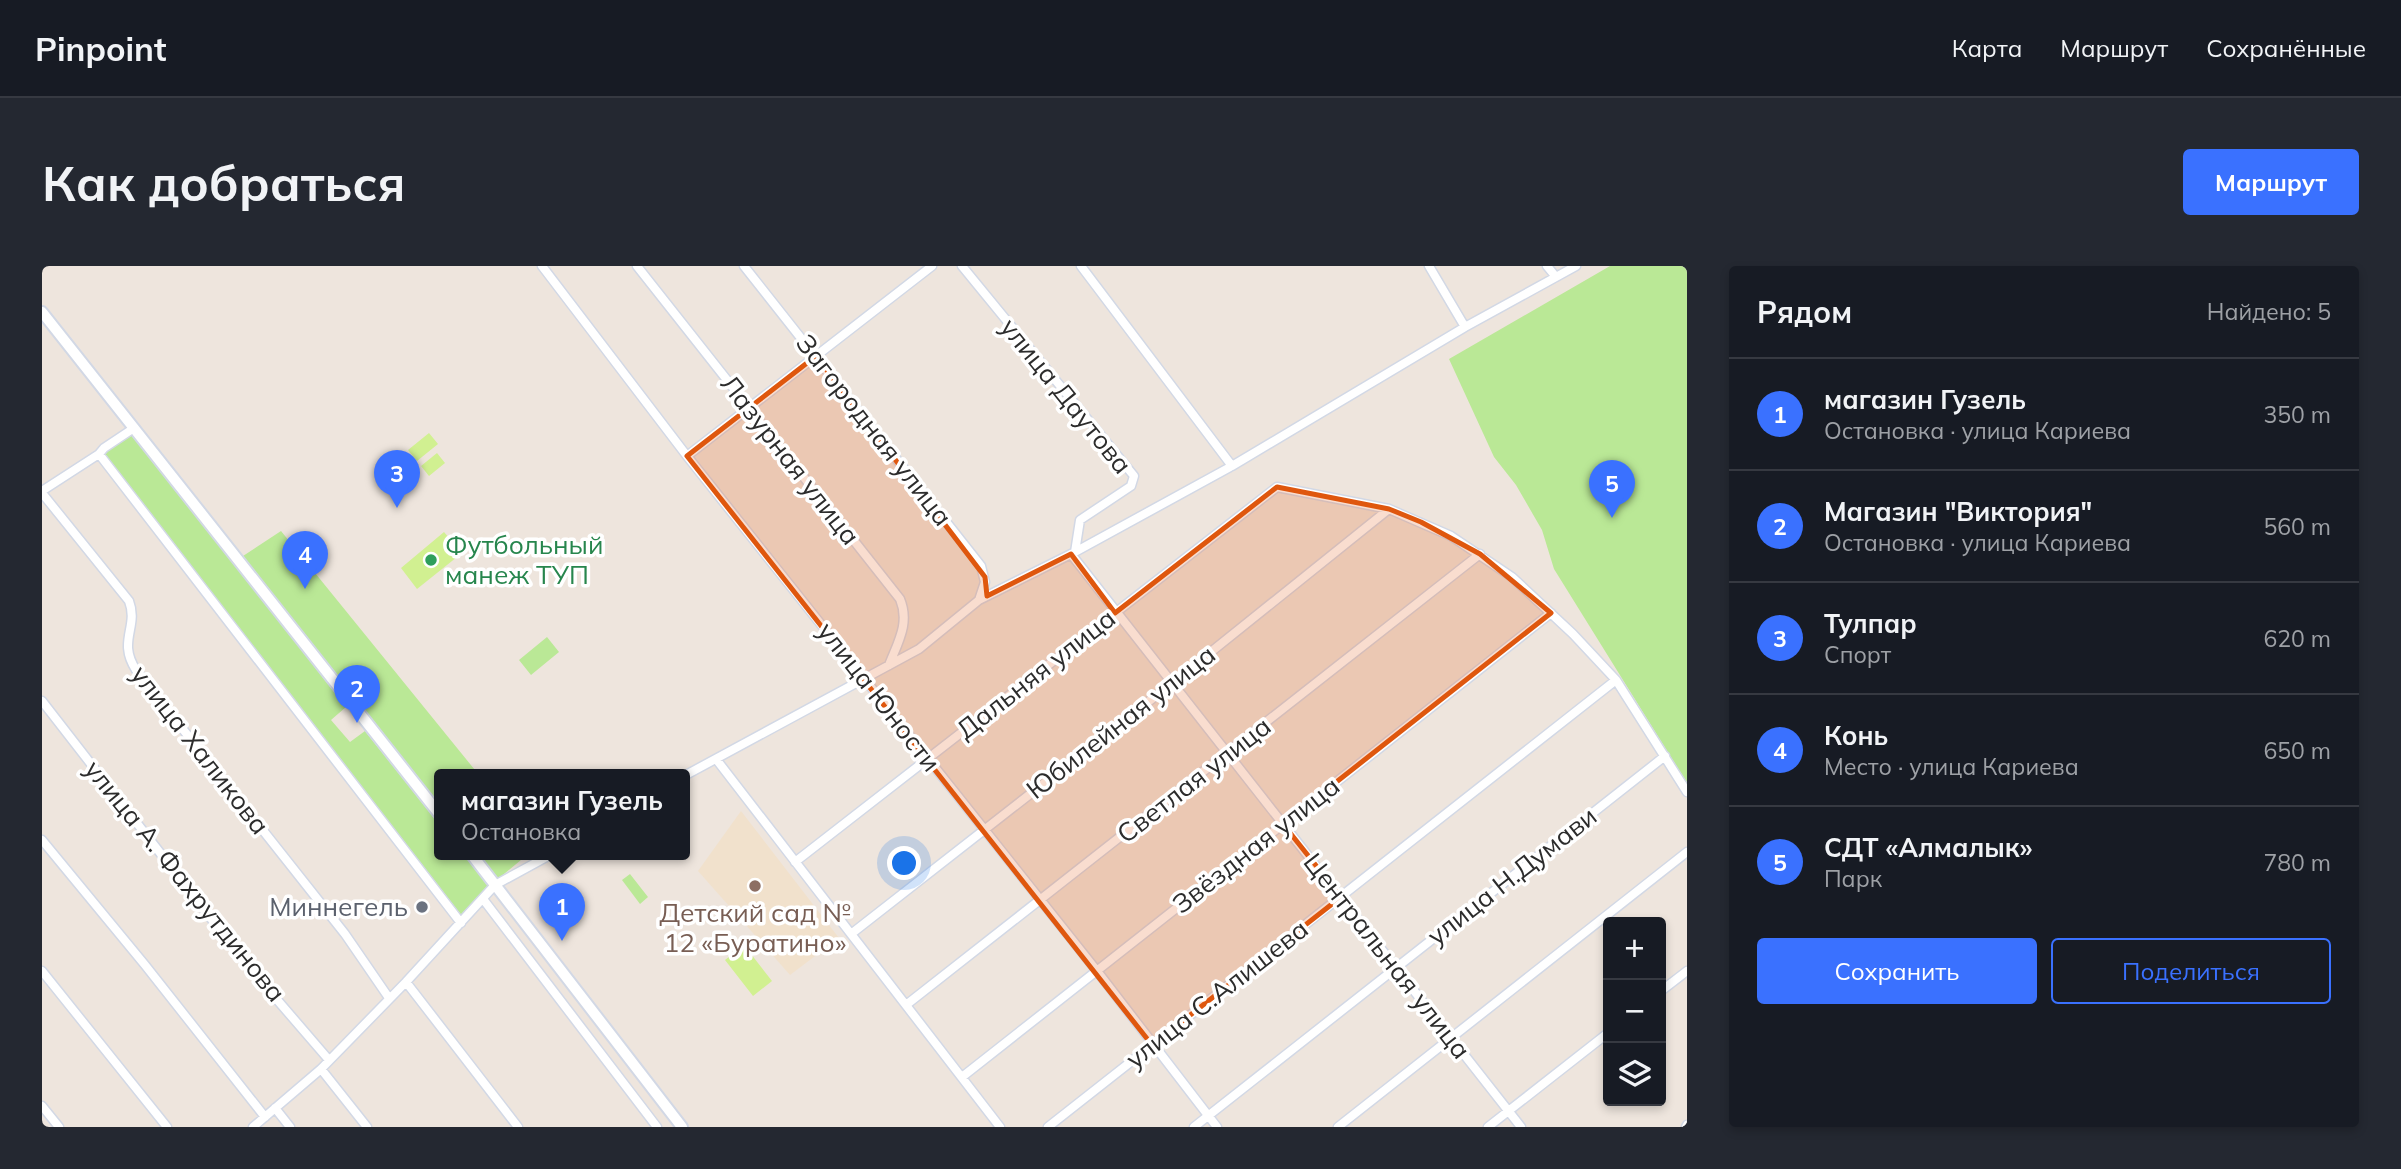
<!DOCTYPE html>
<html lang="ru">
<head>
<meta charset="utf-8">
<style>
	body { margin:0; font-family:Mulish,sans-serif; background:#242831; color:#f1f3f6 }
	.controls { position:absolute; right:21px; bottom:21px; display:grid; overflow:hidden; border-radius:7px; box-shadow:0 4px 10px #0003 }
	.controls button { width:63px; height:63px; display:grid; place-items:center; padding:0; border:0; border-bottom:2px solid #363941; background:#171b24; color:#f1f3f6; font:35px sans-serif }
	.you { position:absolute; left:863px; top:598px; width:24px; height:24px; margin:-18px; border:5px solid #fff; border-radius:50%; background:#1a73e8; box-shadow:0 0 0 10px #1a73e833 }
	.badge { display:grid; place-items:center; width:46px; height:46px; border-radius:50%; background:#3a71ff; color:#fff; font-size:23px; font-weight:700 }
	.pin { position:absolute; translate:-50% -58px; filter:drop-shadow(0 2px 4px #0008) }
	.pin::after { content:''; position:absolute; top:37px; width:24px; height:21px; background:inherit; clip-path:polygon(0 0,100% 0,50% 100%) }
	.popup { position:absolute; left:392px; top:503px; width:256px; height:91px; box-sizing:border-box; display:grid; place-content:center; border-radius:7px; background:#171b24; filter:drop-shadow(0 2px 5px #0005); font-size:23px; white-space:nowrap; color:#9ea1a6 }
	.popup b { font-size:26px; color:#f1f3f6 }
	.popup::after { content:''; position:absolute; left:50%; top:100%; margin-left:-14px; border:14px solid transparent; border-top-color:#171b24 }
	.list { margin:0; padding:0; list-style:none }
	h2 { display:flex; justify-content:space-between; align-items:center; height:91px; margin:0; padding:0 28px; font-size:30px }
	h2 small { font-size:23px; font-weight:400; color:#9ea1a6 }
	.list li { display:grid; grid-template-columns:46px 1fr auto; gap:21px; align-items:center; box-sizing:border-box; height:112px; padding:0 28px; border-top:2px solid #363941 }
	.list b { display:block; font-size:26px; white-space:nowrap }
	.list p { margin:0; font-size:23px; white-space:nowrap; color:#9ea1a6 }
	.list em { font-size:23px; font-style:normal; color:#9ea1a6 }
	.actions { display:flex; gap:14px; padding:21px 28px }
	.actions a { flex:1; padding:16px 0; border:2px solid #3a71ff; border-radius:7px; text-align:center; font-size:24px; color:#3a71ff }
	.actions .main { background:#3a71ff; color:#fff }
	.icon { flex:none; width:38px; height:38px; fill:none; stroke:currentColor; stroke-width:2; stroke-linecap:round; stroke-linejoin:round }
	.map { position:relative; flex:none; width:1645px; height:861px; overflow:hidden; border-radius:7px }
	header { display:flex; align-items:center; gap:42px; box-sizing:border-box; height:98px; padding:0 35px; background:#171b24; border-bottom:2px solid #363941 }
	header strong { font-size:33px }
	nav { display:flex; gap:38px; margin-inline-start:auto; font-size:24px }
	.intro { display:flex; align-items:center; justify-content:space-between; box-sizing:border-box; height:168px; padding:0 42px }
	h1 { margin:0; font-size:49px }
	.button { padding:18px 32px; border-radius:7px; background:#3a71ff; color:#fff; font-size:24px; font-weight:700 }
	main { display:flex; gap:42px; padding:0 42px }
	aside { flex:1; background:#171b24; border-radius:7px; box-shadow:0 4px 10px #0003 }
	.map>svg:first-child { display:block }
	.education { fill:#f1e1cc }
	.green { fill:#bae896 }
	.pitch { fill:#d1f091 }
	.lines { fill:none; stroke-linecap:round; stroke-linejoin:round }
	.street-casing { stroke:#d2d8e5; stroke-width:11 }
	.secondary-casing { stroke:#d2d8e5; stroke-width:14 }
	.street { stroke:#fff; stroke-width:8 }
	.secondary { stroke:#fff; stroke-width:10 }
	.marked { fill:#df570e; fill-opacity:0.2; stroke:#df570e; stroke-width:5; stroke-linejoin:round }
	.leisure-dot { fill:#2e9e5b; stroke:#fff; stroke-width:2.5 }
	.education-dot { fill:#8d6e63; stroke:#fff; stroke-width:2.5 }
	.worship-dot { fill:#6b7280; stroke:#fff; stroke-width:2.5 }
	.labels { text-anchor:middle; stroke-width:7; stroke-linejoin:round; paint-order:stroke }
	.street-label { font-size:26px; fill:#2c2c2c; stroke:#fff }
	.leisure-label { font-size:26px; fill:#27864d; stroke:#fff; text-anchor:start }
	.worship-label { font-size:26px; fill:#5b616d; stroke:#fff; text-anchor:end }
	.education-label { font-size:26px; fill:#785e54; stroke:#fff }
</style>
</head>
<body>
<header>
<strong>Pinpoint</strong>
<nav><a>Карта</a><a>Маршрут</a><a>Сохранённые</a></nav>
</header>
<div class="intro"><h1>Как добраться</h1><a class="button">Маршрут</a></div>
<main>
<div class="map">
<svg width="1645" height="861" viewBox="0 0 1645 861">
	<rect width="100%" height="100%" fill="#eee5dd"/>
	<path class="education" d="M699 545 797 672 748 709 656 605Z"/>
	<path class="green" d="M1568 0H1645V517L1512 303 1500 264 1474 219 1452 191 1407 93Z
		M92 169 304 441 289 454 308 476 323 465 397 558 398 589H422L447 620 420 650 63 190 65 184 85 170Z
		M239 265 437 509H398L397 538 201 290Z
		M505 371 517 386 489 409 477 394Z
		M438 589H485L456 613Z
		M588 608 606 631 598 638 580 614Z"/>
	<path class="pitch" d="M387 167 396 178 375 195 366 184Z
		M395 187 403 197 387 210 379 200Z
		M402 266 420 287 375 323 359 302Z
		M702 679 730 715 711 730 683 694Z"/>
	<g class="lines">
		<g class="street-casing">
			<path id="street" d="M500 0 645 190 1055 705 1175 861
				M595 0 858 333C868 357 856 376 847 399
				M702 0 939 300 943 316 937 334
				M920 0 1092 210 1089 220 1038 254 1033 286
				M1039 0 1190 200
				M1387 0 1423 61
				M1505 0 1514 11
				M57 188 419 657
				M645 190 890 0
				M0 225 57 188 62 182 92 162
				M0 227 87 335C97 361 75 375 94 404L303 668 347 732
				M1029 288 1479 861
				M0 435 206 700 287 794
				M674 493 958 861
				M642 510 877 383 937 334 1033 286 1190 200 1423 61 1534 0
				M0 574 103 699 223 851
				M753 596 1235 221 1347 243 1409 270 1470 311 1531 368 1574 414 1645 526
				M441 633 615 861
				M809 668 1129 418 1347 243
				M0 705 125 861
				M364 716 476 861
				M1619 725 1645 705
				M864 739 1438 288
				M279 803 325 861
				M920 811 1509 347
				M0 840 17 861
				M233 842 248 861
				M211 861 279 803 364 716 453 619 508 589
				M1006 861 1574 414
				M1152 861 1623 490
				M1296 861 1645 586
				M1446 861 1566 767
				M1644 861 1645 859"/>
		</g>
		<g class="secondary-casing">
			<path id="secondary" d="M0 46 398 549
				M430 589 640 861"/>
		</g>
		<use href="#street" class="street"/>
		<use href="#secondary" class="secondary"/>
	</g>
	<path class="marked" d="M774 90 943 311 945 330 1029 288 1073 347 1235 221 1347 243 1379 256 1438 288 1509 347 1241 558 1299 631 1110 779 645 190Z"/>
	<circle class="leisure-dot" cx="389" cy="294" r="7"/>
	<circle class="education-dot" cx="713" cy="620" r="7"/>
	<circle class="worship-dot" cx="380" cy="641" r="7"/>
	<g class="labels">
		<g class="street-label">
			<text transform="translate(1024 130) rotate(51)" y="9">улица Даутова</text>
			<text transform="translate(832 164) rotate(52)" y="9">Загородная улица</text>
			<text transform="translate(748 194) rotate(52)" y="9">Лазурная улица</text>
			<text transform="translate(994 408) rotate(-38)" y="9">Дальняя улица</text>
			<text transform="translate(837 431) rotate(52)" y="9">улица Юности</text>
			<text transform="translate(1079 456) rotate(-38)" y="9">Юбилейная улица</text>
			<text transform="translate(158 484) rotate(52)" y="9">улица Халикова</text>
			<text transform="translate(1152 514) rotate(-38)" y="9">Светлая улица</text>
			<text transform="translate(1214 579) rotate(-38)" y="9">Звёздная улица</text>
			<text transform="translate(1470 610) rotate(-38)" y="9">улица Н.Думави</text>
			<text transform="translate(143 615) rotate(51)" y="9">улица А. Фахрутдинова</text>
			<text transform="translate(1345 690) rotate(52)" y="9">Центральная улица</text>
			<text transform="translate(1175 728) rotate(-38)" y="9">улица С.Алишева</text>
		</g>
		<g class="leisure-label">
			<text x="403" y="288">Футбольный<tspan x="403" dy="30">манеж ТУП</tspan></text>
		</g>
		<g class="worship-label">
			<text x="366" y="650">Миннегель</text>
		</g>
		<g class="education-label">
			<text x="713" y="656">Детский сад №<tspan x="713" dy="30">12 «Буратино»</tspan></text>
		</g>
	</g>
</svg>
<div class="controls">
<button>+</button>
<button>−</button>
<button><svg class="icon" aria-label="layers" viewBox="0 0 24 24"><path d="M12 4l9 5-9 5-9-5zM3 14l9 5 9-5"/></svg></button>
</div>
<div class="you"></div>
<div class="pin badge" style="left:520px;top:675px">1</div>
<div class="popup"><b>магазин Гузель</b>Остановка</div>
<div class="pin badge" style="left:315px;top:457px">2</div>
<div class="pin badge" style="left:355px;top:242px">3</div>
<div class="pin badge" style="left:263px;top:323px">4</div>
<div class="pin badge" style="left:1570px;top:252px">5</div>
</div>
<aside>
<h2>Рядом<small>Найдено: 5</small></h2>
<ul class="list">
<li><span class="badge">1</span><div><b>магазин Гузель</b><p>Остановка · улица Кариева</p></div><em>350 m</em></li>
<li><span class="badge">2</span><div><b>Магазин &quot;Виктория&quot;</b><p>Остановка · улица Кариева</p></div><em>560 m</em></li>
<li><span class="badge">3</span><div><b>Тулпар</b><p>Спорт</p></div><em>620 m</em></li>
<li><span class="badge">4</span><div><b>Конь</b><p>Место · улица Кариева</p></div><em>650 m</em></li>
<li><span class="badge">5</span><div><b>СДТ «Алмалык»</b><p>Парк</p></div><em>780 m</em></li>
</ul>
<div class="actions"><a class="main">Сохранить</a><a>Поделиться</a></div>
</aside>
</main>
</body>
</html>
